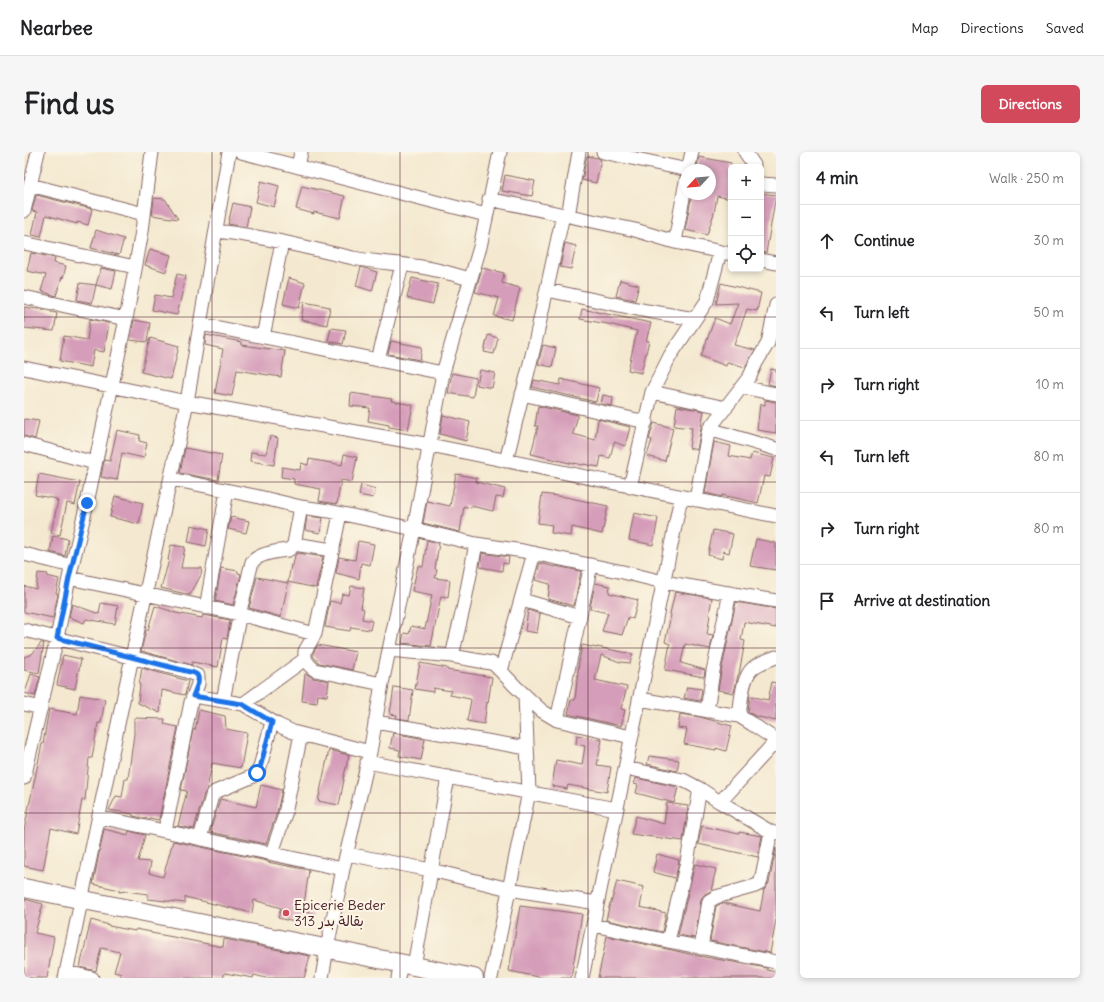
<!DOCTYPE html>
<html lang="en">
<head>
<meta charset="utf-8">
<style>
	body { margin:0; font-family:Delius,"Playpen Sans Arabic",sans-serif; background:#f6f6f6; color:#202124 }
	.controls { position:absolute; right:12px; top:12px; display:grid; overflow:hidden; border-radius:6px; box-shadow:0 2px 6px #0003 }
	.controls button { width:36px; height:36px; display:grid; place-items:center; padding:0; border:0; border-bottom:1px solid #e0e0e0; background:#fff; color:#202124; font:20px sans-serif }
	.compass { position:absolute; left:656px; top:12px; width:36px; height:36px; border-radius:50%; background:#fff; box-shadow:0 2px 6px #0003; rotate:244deg }
	.stop { position:absolute; width:12px; height:12px; margin:-9px; border:3px solid #1a73e8; border-radius:50%; background:#fff }
	.stop.end { background:#1a73e8; border-color:#fff; box-shadow:0 1px 4px #0008 }
	.list { margin:0; padding:0; list-style:none }
	h2 { display:flex; justify-content:space-between; align-items:center; height:52px; margin:0; padding:0 16px; font-size:17px }
	h2 small { font-size:13px; font-weight:400; color:#757577 }
	.list li { display:grid; grid-template-columns:26px 1fr auto; gap:12px; align-items:center; box-sizing:border-box; height:72px; padding:0 16px; border-top:1px solid #e0e0e0 }
	.list b { display:block; font-size:15px; white-space:nowrap }
	.list em { font-size:13px; font-style:normal; color:#757577 }
	.icon { flex:none; width:22px; height:22px; fill:none; stroke:currentColor; stroke-width:2; stroke-linecap:round; stroke-linejoin:round }
	.map { position:relative; flex:none; width:752px; height:826px; overflow:hidden; border-radius:6px }
	header { display:flex; align-items:center; gap:24px; box-sizing:border-box; height:56px; padding:0 20px; background:#fff; border-bottom:1px solid #e0e0e0 }
	header strong { font-size:19px }
	nav { display:flex; gap:22px; margin-inline-start:auto; font-size:14px }
	.intro { display:flex; align-items:center; justify-content:space-between; box-sizing:border-box; height:96px; padding:0 24px }
	h1 { margin:0; font-size:28px }
	.button { padding:10px 18px; border-radius:6px; background:#d1495b; color:#fff; font-size:14px; font-weight:700 }
	main { display:flex; gap:24px; padding:0 24px }
	aside { flex:1; background:#fff; border-radius:6px; box-shadow:0 2px 6px #0003 }
	.map>svg:first-child { display:block }
	.building { fill:#d59db9 }
	.lines { fill:none; stroke-linecap:round; stroke-linejoin:round }
	.street-casing { stroke:#866665; stroke-width:15 }
	.secondary-casing { stroke:#866665; stroke-width:20 }
	.street { stroke:#fff; stroke-width:13 }
	.secondary { stroke:#fff; stroke-width:18 }
	.route { stroke:#1a73e8; stroke-width:5 }
	.grid { fill:none; stroke:#4a1f2b; stroke-width:1; stroke-opacity:0.55 }
	.poi-dot { fill:#d1495b; stroke:#fcf5e5; stroke-width:1.5 }
	.labels { text-anchor:middle; stroke-width:4; stroke-linejoin:round; paint-order:stroke }
	.poi-label { font-size:14px; fill:#4a1f2b; stroke:#fcf5e5; text-anchor:start }
</style>
</head>
<body>
<header>
<strong>Nearbee</strong>
<nav><a>Map</a><a>Directions</a><a>Saved</a></nav>
</header>
<div class="intro"><h1>Find us</h1><a class="button">Directions</a></div>
<main>
<div class="map">
<svg width="752" height="826" viewBox="0 0 752 826">
	<rect width="100%" height="100%" fill="#fcf5e5"/>
	<filter id="ink" filterUnits="userSpaceOnUse"><feTurbulence type="fractalNoise" baseFrequency=".025" numOctaves="2"/><feDisplacementMap in="SourceGraphic" scale="8" xChannelSelector="R" yChannelSelector="G"/><feConvolveMatrix kernelMatrix="1 2 1 2 8 2 1 2 1" color-interpolation-filters="sRGB"/></filter>
	<filter id="wash" filterUnits="userSpaceOnUse"><feTurbulence type="fractalNoise" baseFrequency=".012" numOctaves="4" result="noise"/><feDisplacementMap in="SourceGraphic" scale="16" xChannelSelector="R" yChannelSelector="G"/><feGaussianBlur stdDeviation="0.9" result="paint"/><feColorMatrix in="noise" values="0 0 0 0 0 0 0 0 0 0 0 0 0 0 0 0 0 1.4 0 .05"/><feComposite in="paint" operator="in"/></filter>
	<g filter="url(#wash)">
		<rect width="100%" height="100%" fill="#f4e9d0"/>
		<g id="blocks">
			<path class="building" d="M563 4 574 6 577 8 572 31 558 28Z
				M675 5 707 11V47L693 44 690 61 683 83 661 78 668 42H686V18H672Z
				M481 23 511 29 508 44 478 39Z
				M237 29 255 34 250 55 232 50Z
				M278 34 321 44 316 66 290 60V62L272 57Z
				M737 41 752 43 742 101 737 100Z
				M12 43 68 57 64 73 53 70V72L22 63 17 85 8 83 13 60 8 59Z
				M130 46 141 47 154 67 128 63Z
				M209 51 226 55 222 75 204 72Z
				M72 78 100 87 95 103 67 96Z
				M541 91 552 94 547 117 536 115Z
				M126 97 147 103 142 120 121 113Z
				M7 101 31 106 30 111 42 114 39 126 38 125 32 144 17 139 22 123 3 119Z
				M337 115 353 120 348 139 332 134Z
				M77 116 92 119 88 137 72 133Z
				M458 116 480 121 478 131 496 136 488 168 470 164 475 146 451 140Z
				M153 122 162 124 153 163 128 158 131 143 147 146Z
				M265 126 281 131 275 156 259 152Z
				M388 126 414 132 409 152 383 146Z
				M596 128 615 133 611 148 592 144Z
				M56 131 72 133 68 151 53 148Z
				M697 131 737 141 733 159 723 157 710 193 731 198 721 215 703 210 702 214 677 204 691 166 706 172 714 151 692 152Z
				M280 150 306 155 303 173 277 168Z
				M0 155 27 159V160L33 161 30 179 0 176Z
				M558 157 627 171 622 189H625L617 221 604 218 613 179 589 173 556 167Z
				M66 167 85 171 80 200 70 198 67 215 36 209 40 184 63 188Z
				M110 168 126 171 123 190 106 188Z
				M307 176 322 178 319 192 304 189Z
				M182 183 218 190V193L261 199 257 225 213 218 208 244 191 241 199 197 181 193Z
				M464 183 474 186 470 202 460 200Z
				M126 186 155 194 147 227 117 220Z
				M367 189 398 195 396 208 364 202Z
				M519 193 532 196 528 215 514 212Z
				M747 217 752 218V234L744 232Z
				M456 218 471 221 468 236 453 233Z
				M428 221 452 226 449 245 424 241Z
				M537 227 575 236 572 250 508 235 510 228 536 233Z
				M327 241 368 247 367 249 389 253 384 278 365 275V273L344 269 346 256 326 254Z
				M579 243 589 245 588 254 577 252Z
				M741 248 752 250V281L733 278 736 252 741 253Z
				M514 254 554 263 549 282 571 288 574 267 606 275 601 294 590 290 586 306 577 304 575 315 559 312V313L550 311V312L507 302 514 274H511Z
				M653 254 680 259 673 298 665 296 668 276 650 274Z
				M419 263 446 270 442 289 416 282Z
				M0 267 15 269 11 287 0 284Z
				M630 271 649 276 641 309 623 304 628 288 625 287Z
				M93 278 116 283 115 289 123 291 120 306 98 301 93 328 77 325 80 308 86 309Z
				M246 284 254 286 250 313 226 309 227 300 242 302Z
				M690 290 707 294 705 304 726 308 728 301 750 306 746 325 740 324 734 351 698 343V345L681 341Z
				M161 296 198 303 194 328 156 321Z
				M320 302 333 305 328 330 317 328 313 352 295 349 297 337 270 332V327L257 325 258 315 276 318 277 311 284 313 285 307 318 313Z
				M15 322 56 330 51 353 43 351 36 383 27 381 34 349H32L33 347 11 343Z
				M432 322 453 326 452 330 481 337 479 346 472 345 469 359 447 354V356L440 354 436 380 399 371 403 349 426 354Z
				M337 333 352 337 349 346 335 343Z
				M518 342 542 345 584 354 578 382 548 375 547 384 527 381 528 373 514 371Z
				M91 344 119 351 115 372 86 365Z
				M610 361 634 366 629 393 605 388Z
				M283 364 299 366 296 381 281 378Z
				M207 365 225 369 222 381 204 377Z
				M167 373 185 377 182 394 164 390Z
				M689 378 709 382 705 401 699 399 698 407 684 403Z
				M29 384 44 387 41 404 26 400Z
				M732 387 752 391V418L726 414Z
				M403 388 415 391 411 417 413 418 411 426 426 428 424 445 417 444 407 494 378 491 380 481 385 482 387 474 401 477 408 443 388 439 394 414 399 415Z
				M334 389 350 392 346 413 337 411 335 427 312 421 315 405 331 408Z
				M147 393 161 395 157 416H178L177 423 166 443 137 436 145 408H144Z
				M274 401 299 405 292 436 264 430 267 413H269L271 403Z
				M458 401 485 405 484 412 479 411 478 419 456 415Z
				M516 411 531 415V414L557 419 550 454 524 447 526 432 511 428Z
				M197 416 214 419V421L217 422 209 453 191 449Z
				M14 421 24 422 23 424 35 427 32 441 34 442 29 466 0 460V434L12 437Z
				M233 425 264 431 257 465 225 456Z
				M571 431 586 434 585 441 614 448 609 467 604 465 598 483 578 479 584 461 566 457Z
				M327 434 340 436 337 456 340 457 338 467 348 469 346 478 327 475 326 479 301 475 306 449 316 451 318 442 325 443Z
				M651 440 688 446 685 463H686L683 482 689 483 686 497 661 492 657 511 681 518 680 525 641 518 646 492 641 490 647 463 646 462Z
				M712 450 752 457V476L720 470 717 488 721 489 715 522 714 523 710 541 694 538 697 520Z
				M77 451 94 454 91 472 62 467 60 471 45 465 48 452 75 462Z
				M131 454 147 459V460L178 466 179 463 206 468 203 487 199 486 194 515 168 510V513L117 499 122 478H124Z
				M504 458 516 462 513 481 501 479Z
				M17 491H20L15 521 0 518V505L8 502Z
				M294 493 332 500 328 518 295 511 289 504V501Z
				M558 493 573 496V495L609 502 606 511 596 510 577 503 571 528 603 535 597 557 601 558 597 574 544 562 547 548H551L555 509Z
				M39 503 57 507 51 537 33 533Z
				M396 511 423 516V518L468 525 464 551 463 550 460 572 443 569 447 548 446 547 426 543 427 539 409 536V540L391 537Z
				M118 516 164 529 161 543 138 538 136 561 114 551 116 533H115Z
				M7 522 16 525 11 544 1 541Z
				M281 522H283L289 526 305 529 303 544 294 543 293 551 278 549Z
				M748 530 752 531V569L731 564 724 560 726 544 744 548Z
				M370 535 389 538 385 568 372 566 373 563 366 562Z
				M663 535 678 537 676 549 660 546Z
				M56 543 81 547 77 571H74L68 606H65L61 648H58L52 682 27 676 19 718 0 714V678L18 592H19L25 557 53 562Z
				M175 558 201 564 202 577 223 581 217 616 188 611 183 637 180 642 170 677 154 674 163 639 157 638 169 578H171Z
				M656 562 676 565 708 574 702 599 692 596V598L660 592 663 577 654 576Z
				M110 566 141 567 140 572 154 575 135 668 125 666V667L109 664V662L85 658 92 644 98 645 101 627H104L110 582Z
				M369 581 401 587 397 608 375 604 376 598 366 596Z
				M553 583 578 588 573 613 587 615 583 640 544 633 543 637 528 634 532 608 558 613 561 594 552 592Z
				M305 598 325 603 319 628H320L315 653 294 649Z
				M625 604 655 608 653 619 623 612Z
				M612 626 654 635 650 651 612 641 614 633 610 632Z
				M237 633 258 638 253 660 242 692 186 680 196 647 232 655Z
				M643 651 664 654 659 689 607 682 612 664 640 672Z
				M678 674 715 682V680L738 684 734 705 674 692Z
				M80 677 104 683 105 679 121 683 114 709 127 710 125 721 139 725 149 689 243 709V710L285 718 279 759 290 762 287 774 254 766 257 756 230 748 228 761 161 745V751L124 747V742L102 739 95 740V738L69 732Z
				M752 696V768L746 801 686 789 692 754 699 751 736 759 740 738 745 731Z
				M633 702 655 708 651 726 629 720Z
				M671 712 692 717 687 739 681 742 677 747 671 786 654 783Z
				M593 729 620 735 616 755 642 761 638 780 582 768 586 751H587Z
				M0 747 19 752 11 781 30 785 23 826H0Z
				M496 754 558 762 547 826H520L485 819Z
				M67 768 85 773V774L111 779 112 777 127 780V781L149 785 199 795 200 787 286 804 280 826H242L230 823 229 826 201 821 199 826H96L97 822 90 820 96 800 77 796 72 819 56 815Z
				M583 784 675 804 743 816V818L752 820V826H574Z"/>
		</g>
	</g>
	<g filter="url(#ink)">
		<use href="#blocks" fill-opacity="0" stroke="#866665" stroke-width="1"/>
		<g class="lines">
			<g class="street-casing">
				<path id="street" d="M217 0 462 63
					M579 0 664 18
					M721 0 730 13V15
					M274 15 277 0
					M664 18 668 0
					M737 32 752 33
					M6 33 120 62
					M465 47 611 78 651 90 707 102
					M0 59 14 0
					M544 64 555 0
					M192 79C239 84 284 96 329 106 350 110 370 111 390 114 409 116 428 122 446 127
					M651 90 662 29
					M0 91 111 115
					M737 108 752 111
					M523 138 623 159 671 167
					M0 145 102 167
					M176 172 419 221
					M239 185 258 90
					M354 208 378 113
					M0 216 163 250 406 293 752 364
					M718 235 752 242
					M628 240 702 256
					M498 242 622 270
					M685 277 752 297
					M0 292 71 311
					M482 309 511 191 539 63
					M147 327 231 344 277 355 305 359 390 377 452 392 499 399 599 420 639 430 752 449
					M606 335 628 240 646 204 683 149 696 100
					M672 348 683 286 685 277 726 224 732 211 744 191 752 153
					M316 362 291 482 281 499V507L286 514 291 518 358 532
					M270 392 309 398
					M0 402 48 414
					M45 426 215 462 291 482
					M498 448 556 465
					M182 456 203 339
					M0 478 162 519 174 524V532L167 550 141 679
					M365 498 428 504 467 511 471 513 492 535 518 559 533 568 607 585
					M428 504 440 453 452 392
					M477 519 510 401
					M169 544 219 552 254 573 269 580 346 600
					M615 547 715 564 728 572 752 588
					M199 549 217 455 228 410C235 402 253 399 264 398L267 396 270 392 277 355
					M0 552 17 556
					M219 552 281 507
					M683 559 689 519 706 441
					M715 564C717 551 718 525 729 516 734 511 745 508 752 505
					M533 568 567 413
					M351 570 503 596
					M343 610 592 657
					M601 616 659 628 676 637 696 650 747 680 752 681
					M0 626 33 486 45 426 63 351 102 167 118 79 128 0
					M696 650 752 589
					M75 665 319 717
					M176 686 188 644 191 640 227 625 233 621 236 615 248 570
					M248 701 261 662 277 582
					M323 702 407 718 485 737 573 751
					M569 773 644 789 752 810
					M644 789 663 710 676 637
					M677 796 685 749 692 745 731 734 735 732 737 729 747 680
					M390 814 424 625
					M43 820 68 826
					M41 826 108 505 163 250 205 0
					M298 826 303 796 319 717 346 600 358 532 390 377 419 221 456 95 476 0
					M374 826 377 811
					M467 826 505 640 501 543
					M558 826 657 345"/>
			</g>
			<g class="secondary-casing">
				<path id="secondary" d="M0 736 450 826"/>
			</g>
			<use href="#street" class="street"/>
			<use href="#secondary" class="secondary"/>
		</g>
	</g>
	<g class="lines" filter="url(#ink)">
		<path class="route" d="M63 351 45 426 33 486 162 519C165 520 169 520 172 522 178 526 171 538 169 544L218 552 248 570 236 616 233 621"/>
	</g>
	<path class="grid" d="M188 0V826M376 0V826M564 0V826M0 165H752M0 330H752M0 496H752M0 661H752"/>
	<circle class="poi-dot" cx="262" cy="761" r="4"/>
	<g class="labels">
		<g class="poi-label">
			<text x="270" y="758">Epicerie Beder<tspan x="270" dy="16">313 بقالة بدر</tspan></text>
		</g>
	</g>
</svg>
<div class="controls">
<button>+</button>
<button>−</button>
<button><svg class="icon" aria-label="locate" viewBox="0 0 24 24"><circle cx="12" cy="12" r="6"/><path d="M12 2v4M12 18v4M2 12h4M18 12h4"/></svg></button>
</div>
<svg class="compass" viewBox="-18 -18 36 36"><path d="M0-13l5 13h-10z" fill="#e53935"/><path d="M0 13l5-13h-10z" fill="#757577"/></svg>
<div class="stop" style="left:233px;top:621px"></div>
<div class="stop end" style="left:63px;top:351px"></div>
</div>
<aside>
<h2>4 min<small>Walk · 250 m</small></h2>
<ul class="list">
<li><svg class="icon" aria-label="ahead" viewBox="0 0 24 24"><path d="M12 20V5M6 11l6-6 6 6"/></svg><div><b>Continue</b></div><em>30 m</em></li>
<li><svg class="icon" aria-label="left" viewBox="0 0 24 24"><path d="M17 20v-9H6M10 6l-5 5 5 5"/></svg><div><b>Turn left</b></div><em>50 m</em></li>
<li><svg class="icon" aria-label="right" viewBox="0 0 24 24"><path d="M7 20v-9h11M14 6l5 5-5 5"/></svg><div><b>Turn right</b></div><em>10 m</em></li>
<li><svg class="icon" aria-label="left" viewBox="0 0 24 24"><path d="M17 20v-9H6M10 6l-5 5 5 5"/></svg><div><b>Turn left</b></div><em>80 m</em></li>
<li><svg class="icon" aria-label="right" viewBox="0 0 24 24"><path d="M7 20v-9h11M14 6l5 5-5 5"/></svg><div><b>Turn right</b></div><em>80 m</em></li>
<li><svg class="icon" aria-label="arrive" viewBox="0 0 24 24"><path d="M6 21V4h12l-3 4 3 4H6"/></svg><div><b>Arrive at destination</b></div></li>
</ul>
</aside>
</main>
</body>
</html>
